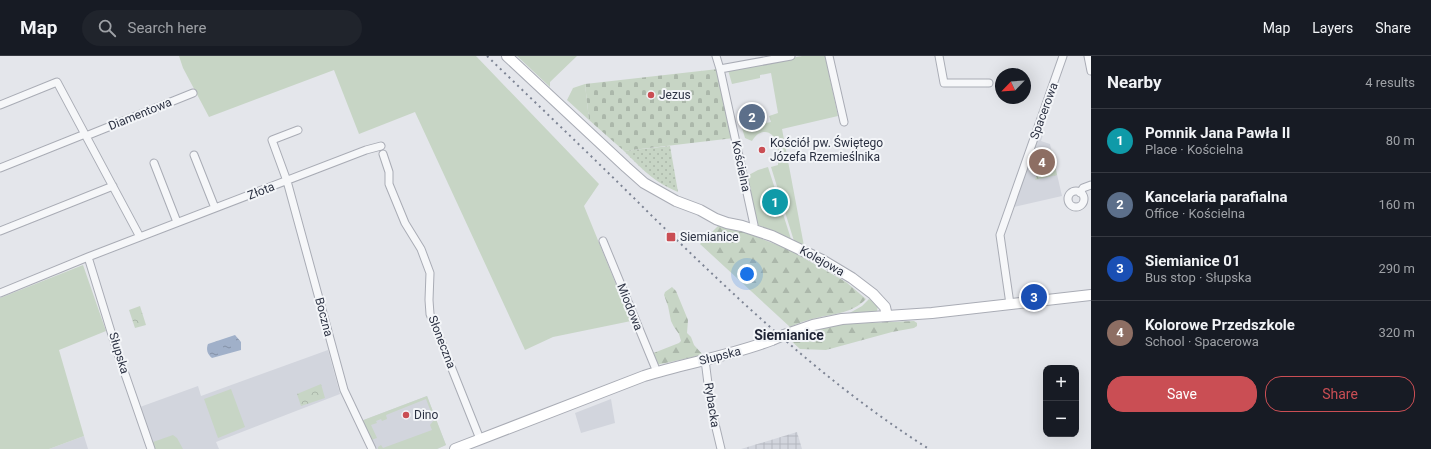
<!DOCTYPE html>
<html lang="en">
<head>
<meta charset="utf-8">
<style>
	body { margin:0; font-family:Roboto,sans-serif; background:#20242c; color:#f1f3f6 }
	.controls { position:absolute; right:12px; bottom:12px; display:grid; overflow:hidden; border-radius:8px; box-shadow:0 4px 16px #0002 }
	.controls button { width:36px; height:36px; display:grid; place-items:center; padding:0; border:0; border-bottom:1px solid #363941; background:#171b24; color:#f1f3f6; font:20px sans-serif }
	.compass { position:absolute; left:995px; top:12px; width:36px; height:36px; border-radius:50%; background:#171b24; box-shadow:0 4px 16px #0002; rotate:245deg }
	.you { position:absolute; left:747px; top:218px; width:14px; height:14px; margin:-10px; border:3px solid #fff; border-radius:50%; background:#1a73e8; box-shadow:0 0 0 6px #1a73e833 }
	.badge { display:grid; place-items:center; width:26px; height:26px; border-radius:50%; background:#ca4e54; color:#fff; font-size:13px; font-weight:700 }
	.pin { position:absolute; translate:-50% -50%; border:2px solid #fff; box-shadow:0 1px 4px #0006 }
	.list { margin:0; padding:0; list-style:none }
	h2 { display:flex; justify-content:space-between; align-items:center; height:52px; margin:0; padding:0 16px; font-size:17px }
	h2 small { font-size:13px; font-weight:400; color:#9ea1a6 }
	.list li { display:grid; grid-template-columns:26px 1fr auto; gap:12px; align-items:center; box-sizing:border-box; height:64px; padding:0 16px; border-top:1px solid #363941 }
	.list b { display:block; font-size:15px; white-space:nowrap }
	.list p { margin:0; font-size:13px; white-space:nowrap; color:#9ea1a6 }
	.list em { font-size:13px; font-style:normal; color:#9ea1a6 }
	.actions { display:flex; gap:8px; padding:12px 16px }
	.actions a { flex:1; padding:9px 0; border:1px solid #ca4e54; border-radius:16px; text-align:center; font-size:14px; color:#ca4e54 }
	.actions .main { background:#ca4e54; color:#fff }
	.icon { flex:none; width:22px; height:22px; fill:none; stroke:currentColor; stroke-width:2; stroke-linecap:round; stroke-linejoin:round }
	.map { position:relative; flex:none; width:1091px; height:393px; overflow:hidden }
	header { display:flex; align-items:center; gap:24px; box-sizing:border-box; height:56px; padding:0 20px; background:#171b24; border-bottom:1px solid #363941 }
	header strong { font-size:19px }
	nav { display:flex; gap:22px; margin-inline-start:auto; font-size:14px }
	.search { width:280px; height:36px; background:#20242c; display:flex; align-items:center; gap:10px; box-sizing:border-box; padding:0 14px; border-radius:22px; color:#9ea1a6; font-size:15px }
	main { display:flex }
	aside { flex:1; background:#171b24 }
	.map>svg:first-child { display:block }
	.built { fill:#d2d5dd }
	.industrial { fill:url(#industrial-grid) }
	.grass { fill:#c7d5c5 }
	.forest { fill:url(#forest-firs) }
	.cemetery { fill:url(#cemetery-stones) }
	.park { fill:url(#park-crowns) }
	.garden { fill:url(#garden-dots) }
	.water { fill:url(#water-ripples) }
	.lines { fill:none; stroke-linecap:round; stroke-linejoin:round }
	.street-casing { stroke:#a9acb5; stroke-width:9 }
	.secondary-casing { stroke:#a9acb5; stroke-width:12 }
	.street { stroke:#f6f7f9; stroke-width:7 }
	.secondary { stroke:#fff; stroke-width:10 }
	.rail { stroke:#7d8494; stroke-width:2; stroke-dasharray:2 4; stroke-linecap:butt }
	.secondary-bridge-casing { stroke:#a9acb5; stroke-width:12; stroke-linecap:butt }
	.secondary-bridge { stroke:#fff; stroke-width:10 }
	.poi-dot { fill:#ca4e54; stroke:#f3f5f8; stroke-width:1.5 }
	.labels { text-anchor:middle; stroke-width:4; stroke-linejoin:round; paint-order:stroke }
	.poi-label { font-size:12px; fill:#2c3243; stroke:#f3f5f8; text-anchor:start }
	.street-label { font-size:12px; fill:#2c3243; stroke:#f3f5f8 }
	.quarter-label { font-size:14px; font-weight:bold; fill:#1e2334; stroke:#f3f5f8 }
</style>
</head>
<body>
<header>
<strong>Map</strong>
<div class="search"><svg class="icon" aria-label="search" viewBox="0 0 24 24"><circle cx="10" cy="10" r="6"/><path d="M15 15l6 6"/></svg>Search here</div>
<nav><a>Map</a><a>Layers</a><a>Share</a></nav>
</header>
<main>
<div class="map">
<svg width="1091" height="393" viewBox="0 0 1091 393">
	<defs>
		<pattern id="industrial-grid" width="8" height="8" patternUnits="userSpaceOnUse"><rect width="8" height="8" fill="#d2d5dd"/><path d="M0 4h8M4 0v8" fill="none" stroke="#b4b7bf"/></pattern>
		<pattern id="forest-firs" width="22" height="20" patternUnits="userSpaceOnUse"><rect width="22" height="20" fill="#c7d5c5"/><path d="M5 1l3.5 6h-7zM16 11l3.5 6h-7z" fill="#abb7aa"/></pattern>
		<pattern id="cemetery-stones" width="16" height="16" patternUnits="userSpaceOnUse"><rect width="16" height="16" fill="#c7d5c5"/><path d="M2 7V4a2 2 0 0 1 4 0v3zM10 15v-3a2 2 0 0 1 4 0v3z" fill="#abb7aa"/></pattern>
		<pattern id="park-crowns" width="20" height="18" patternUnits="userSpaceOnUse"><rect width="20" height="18" fill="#c7d5c5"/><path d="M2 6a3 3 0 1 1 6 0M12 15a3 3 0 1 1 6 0" fill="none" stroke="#abb7aa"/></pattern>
		<pattern id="garden-dots" width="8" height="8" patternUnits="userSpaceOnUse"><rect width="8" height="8" fill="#c7d5c5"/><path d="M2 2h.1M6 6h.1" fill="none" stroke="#abb7aa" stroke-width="1.8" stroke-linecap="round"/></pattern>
		<pattern id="water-ripples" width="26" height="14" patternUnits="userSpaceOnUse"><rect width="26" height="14" fill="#a0b0c9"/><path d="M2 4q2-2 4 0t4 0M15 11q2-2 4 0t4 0" fill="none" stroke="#8390a5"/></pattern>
	</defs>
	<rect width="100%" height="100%" fill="#e4e6eb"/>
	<path class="built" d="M1040 77 1043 79 1041 85 1050 88 1062 140 1014 151Z
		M328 294 340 338 216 386 219 393H155L140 351 198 330 201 340Z
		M427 340 446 389 437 393H377L361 365Z
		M611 343 615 367 581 377 575 357Z
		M84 380 88 393H49Z"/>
	<path class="industrial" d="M797 376 802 393H741Z"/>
	<path class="grass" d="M179 0H476L599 128 584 150 631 265 553 281 525 294 415 56 359 78 334 14 209 61 183 12Z
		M517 0H577L550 26V31Z
		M802 0H825L838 60 782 73 804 190 794 185 771 111 778 109C779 98 779 77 765 76 759 76 755 80 752 85L745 82 742 72 771 66 769 60 778 57 771 17 760 19V22L732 28 728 14Z
		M585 28 589 64 567 44 573 32Z
		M768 111 791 183 758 169 756 165 745 121 758 114Z
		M83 209 106 275 59 294 84 380 49 393H0V242Z
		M873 242 878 250 877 255 875 257 846 259 862 250 869 243 871 244Z
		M231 333 245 371 218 382 204 343Z
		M427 340 446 389 437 393H378V391L381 389 383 392 432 374 430 369 434 364 426 343 386 359 387 363 382 365 381 363 376 365 377 367 371 369 377 382 371 384 361 365Z
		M173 379 177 382 183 393H155L153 386Z"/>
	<path class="forest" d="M721 167 790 194 846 226 866 243C851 258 836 257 816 262 807 264 798 267 790 271L700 188Z
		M672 231 676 235 688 264 687 277 691 281 694 289 703 299 656 309 651 298 679 287 681 285 679 278 674 271 671 265 668 250 664 239 665 236Z
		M914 265 917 267V270L914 272 892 276 826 294 800 293 789 283 807 276 844 268Z"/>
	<path class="cemetery" d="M718 13 734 82 624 95 589 64 585 28Z"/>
	<path class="park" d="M1046 93 1052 94 1057 119 1035 124Z
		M140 250 146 269 135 272 129 254Z
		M321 328 325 342 301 350 297 338Z"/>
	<path class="garden" d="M670 90 678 136C654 126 642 113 624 95Z"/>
	<path class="water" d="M235 279 241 286V294L212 302C207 298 206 293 208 288Z"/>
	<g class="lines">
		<g class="street-casing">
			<path id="street" d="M716 0 720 13 754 169 753 174
				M829 0 844 66
				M939 0 944 27H989
				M1088 0 1091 15
				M720 13 791 0
				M0 49 57 26 140 181
				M298 74 272 84 287 125 344 334 372 393
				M86 80 193 37
				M383 98 389 116V128L405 167 421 193 430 217 429 244 430 258 480 383
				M194 99 215 152
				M154 107 177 166
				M0 112 85 78
				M1068 143a8 8 0 1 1 16 0a8 8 0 1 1-16 0Z
				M1080 137 1083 132 1091 129
				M0 175 113 130
				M603 185 657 316
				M88 201 116 292 151 393
				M0 237 88 201 366 94 381 90
				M1010 248 1000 179 1063 0
				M705 304 711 351 721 393"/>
		</g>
		<g class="secondary-casing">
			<path id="secondary" d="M507 0 626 111 644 127 676 145 700 154 716 163 727 167 742 170 772 180 822 204 852 222 873 238 885 251 887 260
				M784 279 813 269 842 263 932 257 1091 239
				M455 393 644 320C686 307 730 300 772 284"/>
		</g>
		<use href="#street" class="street"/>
		<use href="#secondary" class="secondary"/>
		<path class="rail" d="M487 0C543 54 599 107 654 162 742 247 825 327 929 393"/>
		<g class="secondary-bridge-casing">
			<path id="secondary-bridge" d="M772 284 784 279"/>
		</g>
		<use href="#secondary-bridge" class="secondary-bridge"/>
	</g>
	<g class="poi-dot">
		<circle cx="651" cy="39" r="4"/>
		<circle cx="762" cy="94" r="4"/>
		<rect x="666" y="176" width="10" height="10" rx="2"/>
		<circle cx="406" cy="359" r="4"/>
	</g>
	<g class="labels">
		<g class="poi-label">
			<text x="659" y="43">Jezus</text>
			<text x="770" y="91">Kościół pw. Świętego<tspan x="770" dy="14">Józefa Rzemieślnika</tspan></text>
			<text x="680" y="185">Siemianice</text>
			<text x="414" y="363">Dino</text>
		</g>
		<g class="street-label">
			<text transform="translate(1044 55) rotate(-70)" y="4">Spacerowa</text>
			<text transform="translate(140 58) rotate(-22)" y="4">Diamentowa</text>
			<text transform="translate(741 110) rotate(78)" y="4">Kościelna</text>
			<text transform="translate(261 135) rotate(-21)" y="4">Złota</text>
			<text transform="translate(822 205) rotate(29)" y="4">Kolejowa</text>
			<text transform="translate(630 251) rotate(68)" y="4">Miodowa</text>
			<text transform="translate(324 261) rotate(75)" y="4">Boczna</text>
			<text transform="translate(442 286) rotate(69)" y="4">Słoneczna</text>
			<text transform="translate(119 297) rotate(73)" y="4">Słupska</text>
			<text transform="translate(720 300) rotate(-14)" y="4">Słupska</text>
			<text transform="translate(712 349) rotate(81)" y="4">Rybacka</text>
		</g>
		<g class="quarter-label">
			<text x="789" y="284">Siemianice</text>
		</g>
	</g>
</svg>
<div class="controls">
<button>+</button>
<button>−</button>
</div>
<svg class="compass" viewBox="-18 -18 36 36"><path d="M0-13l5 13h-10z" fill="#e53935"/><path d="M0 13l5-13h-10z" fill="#9ea1a6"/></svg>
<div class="you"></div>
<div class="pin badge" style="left:775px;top:146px;background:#0f9aa8">1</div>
<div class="pin badge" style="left:752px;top:61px;background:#5c6f8a">2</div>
<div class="pin badge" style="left:1034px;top:241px;background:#1a4fb4">3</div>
<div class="pin badge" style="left:1042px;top:106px;background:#8d6e63">4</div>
</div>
<aside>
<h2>Nearby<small>4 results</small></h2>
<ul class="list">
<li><span class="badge" style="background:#0f9aa8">1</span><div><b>Pomnik Jana Pawła II</b><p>Place · Kościelna</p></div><em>80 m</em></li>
<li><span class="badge" style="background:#5c6f8a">2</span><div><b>Kancelaria parafialna</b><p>Office · Kościelna</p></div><em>160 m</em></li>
<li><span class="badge" style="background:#1a4fb4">3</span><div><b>Siemianice 01</b><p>Bus stop · Słupska</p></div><em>290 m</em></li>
<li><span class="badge" style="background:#8d6e63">4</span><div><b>Kolorowe Przedszkole</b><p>School · Spacerowa</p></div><em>320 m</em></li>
</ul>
<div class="actions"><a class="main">Save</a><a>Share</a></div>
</aside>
</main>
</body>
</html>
